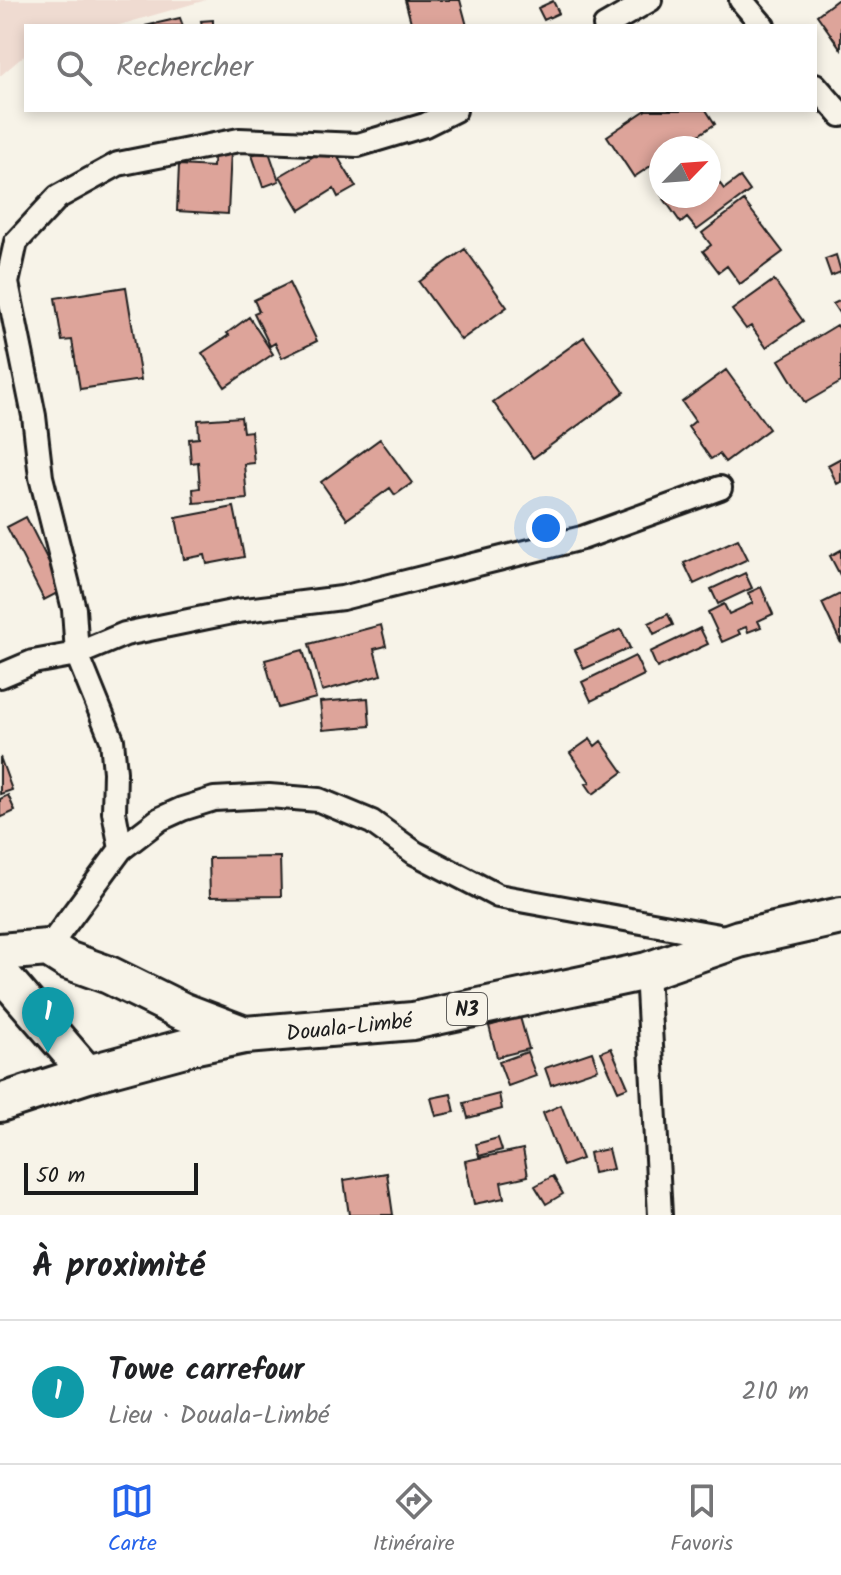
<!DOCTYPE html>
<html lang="fr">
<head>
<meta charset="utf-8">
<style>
	body { margin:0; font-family:Kalam,sans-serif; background:#f2f2f2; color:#202124 }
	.compass { position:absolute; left:649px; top:136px; width:72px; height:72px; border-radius:50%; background:#fff; box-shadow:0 4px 12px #0003; rotate:65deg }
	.scale { position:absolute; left:24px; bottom:20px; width:174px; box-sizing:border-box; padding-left:8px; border:4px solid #1c1c1c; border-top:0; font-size:22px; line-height:28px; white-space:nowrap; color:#1c1c1c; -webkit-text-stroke:6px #f7f3e8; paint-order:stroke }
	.you { position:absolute; left:546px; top:528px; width:28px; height:28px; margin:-20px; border:6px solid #fff; border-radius:50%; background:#1a73e8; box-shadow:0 0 0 12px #1a73e833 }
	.badge { display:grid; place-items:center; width:52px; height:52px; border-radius:50%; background:#2563eb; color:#fff; font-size:26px; font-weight:700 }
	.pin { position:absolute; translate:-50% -66px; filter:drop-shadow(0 2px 4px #0008) }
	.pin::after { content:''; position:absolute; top:42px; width:28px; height:24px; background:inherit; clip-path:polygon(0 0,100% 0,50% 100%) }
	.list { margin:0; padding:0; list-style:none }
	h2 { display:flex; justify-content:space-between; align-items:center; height:104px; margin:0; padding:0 32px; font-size:34px }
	h2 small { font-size:26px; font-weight:400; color:#757577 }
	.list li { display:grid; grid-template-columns:52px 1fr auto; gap:24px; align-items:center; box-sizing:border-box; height:144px; padding:0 32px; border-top:2px solid #e0e0e0 }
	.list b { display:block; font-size:30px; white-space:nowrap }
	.list p { margin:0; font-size:26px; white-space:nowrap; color:#757577 }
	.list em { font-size:26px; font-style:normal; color:#757577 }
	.icon { flex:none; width:44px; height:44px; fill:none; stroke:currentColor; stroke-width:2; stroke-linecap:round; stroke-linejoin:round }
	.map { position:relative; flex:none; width:841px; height:1215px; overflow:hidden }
	.search { position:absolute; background:#fff; box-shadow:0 4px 12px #0003; left:24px; right:24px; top:24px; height:88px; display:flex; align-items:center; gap:20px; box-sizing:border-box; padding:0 28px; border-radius:0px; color:#757577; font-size:30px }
	.sheet { height:248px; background:#fff }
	nav { display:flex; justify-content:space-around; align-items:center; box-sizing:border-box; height:112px; border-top:2px solid #e0e0e0; background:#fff; font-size:22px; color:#757577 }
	nav a { display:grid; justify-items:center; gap:4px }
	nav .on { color:#2563eb }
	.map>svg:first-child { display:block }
	.built { fill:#efdbd1 }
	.building { fill:#dda49a; stroke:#1c1c1c; stroke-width:2 }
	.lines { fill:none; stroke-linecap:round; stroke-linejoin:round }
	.minor-casing { stroke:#1c1c1c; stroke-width:28 }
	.primary-casing { stroke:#1c1c1c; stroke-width:40 }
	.trunk-casing { stroke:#1c1c1c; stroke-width:42 }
	.minor { stroke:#f7f3e8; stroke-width:22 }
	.primary { stroke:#f7f3e8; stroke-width:34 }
	.trunk { stroke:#f7f3e8; stroke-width:36 }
	.labels { text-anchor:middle; stroke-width:8; stroke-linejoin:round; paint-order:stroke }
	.shield { fill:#f7f3e8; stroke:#5e5c59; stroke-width:2 }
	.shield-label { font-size:20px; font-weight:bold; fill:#1c1c1c }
	.street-label { font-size:22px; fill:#1c1c1c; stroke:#f7f3e8 }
</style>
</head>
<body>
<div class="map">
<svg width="841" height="1215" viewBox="0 0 841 1215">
	<rect width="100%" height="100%" fill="#f7f3e8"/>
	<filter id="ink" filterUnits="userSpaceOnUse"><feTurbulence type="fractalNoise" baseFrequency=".0125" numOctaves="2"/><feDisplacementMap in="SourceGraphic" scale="16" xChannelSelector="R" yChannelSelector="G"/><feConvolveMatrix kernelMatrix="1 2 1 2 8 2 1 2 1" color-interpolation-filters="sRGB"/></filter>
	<g filter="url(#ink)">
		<path class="built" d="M0 0H206L116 26H26V54L0 76Z"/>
		<path class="building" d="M405 0H460L467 26H412Z
			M837 0H841V49L817 15Z
			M553 1 559 13 544 20 538 8Z
			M180 18 183 26H145Z
			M213 20V26H202L201 21Z
			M646 110H706L715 124 679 148H661V159L634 177 607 136Z
			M331 146 356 187 338 197 334 189 300 210 280 176Z
			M214 149 231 150 228 214 177 211 179 165 213 167Z
			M268 149 279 181 263 187 252 155Z
			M709 169 724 189 740 177 750 191 697 230 687 218 681 223 662 196H709Z
			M744 201 783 252 740 284 727 266 719 272 703 251 711 245 702 233Z
			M465 249 507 307 461 340 419 282Z
			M836 255 841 272 831 276 825 259Z
			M774 280 803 321 766 347 751 326 746 329 732 310Z
			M289 283 317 341 282 358 275 343 270 346 254 313 259 311 254 300Z
			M126 287 141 380 80 389 72 340 62 341 55 298Z
			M841 300V316L833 304Z
			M249 317 273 354 225 387 202 353 229 335 227 333Z
			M837 325 841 331V382L805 403 779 360Z
			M584 337 624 392 533 458 493 402Z
			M726 370 769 429 725 462 719 454 711 459 688 427 695 421 682 402Z
			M241 417 243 432 251 431 254 463 244 464 247 499 194 503 193 489 200 488 198 462 191 463 189 439 199 438 198 420Z
			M380 439 412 483 395 495 390 488 347 519 321 482Z
			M841 458V482L837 484 828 465Z
			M234 507 244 557 207 564 205 555 184 559 176 518Z
			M26 517 63 590 44 600 7 527Z
			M738 539 748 559 694 584 684 563Z
			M841 550V575H840L830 556Z
			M745 573 752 588 718 604 711 589Z
			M761 587 773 614 758 621 761 627 748 632 746 627 738 630 740 634 722 642 708 612 724 604 729 614 753 603 748 593Z
			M840 594 841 596V643L822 603Z
			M668 614 673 625 654 634 649 623Z
			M381 625 386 646 374 649 381 675 322 691 309 644Z
			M700 628 708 644 657 668 650 652Z
			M621 629 630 648 584 669 575 650Z
			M303 650 316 698 278 708 265 660Z
			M635 656 644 675 591 701 582 682Z
			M368 698 370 726 323 730 320 702Z
			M590 739 595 746 601 741 623 772 593 794 586 784 590 782 570 753Z
			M0 757 12 790 0 794Z
			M8 795 15 811 0 818V799Z
			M280 857 281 896 210 897 209 858Z
			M520 1017 529 1049 497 1057 489 1026Z
			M611 1048 628 1087 618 1091 601 1052Z
			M527 1052 536 1076 508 1086 499 1062Z
			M592 1052 598 1069 551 1085 545 1068Z
			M451 1094 455 1112 436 1116 431 1098Z
			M499 1094 502 1109 468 1118 464 1103Z
			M561 1105 582 1159 563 1166 543 1113Z
			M498 1138 502 1150 479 1156 476 1144Z
			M523 1149 528 1176 501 1182 504 1198 474 1204 465 1161Z
			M608 1149 613 1169 593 1173 589 1153Z
			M387 1173 393 1215H349L344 1180Z
			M553 1176 563 1194 546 1204 535 1186Z"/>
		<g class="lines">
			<g class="minor-casing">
				<path id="minor" d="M741 0 763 26
					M605 26 650 0
					M815 85 841 115
					M0 676 33 662 77 654 125 634 237 611 342 598 582 538 720 488
					M121 849 114 812 115 772 112 740 77 654 74 609 41 477 34 416 7 283 16 242 58 197 118 164 239 140 358 145 425 125 455 110
					M48 948 121 849 160 819 182 809 214 799 269 796 319 800 372 822 415 853 498 896 730 938
					M647 971 660 1215"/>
			</g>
			<g class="primary-casing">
				<path id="primary" d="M0 972 88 1074"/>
			</g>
			<g class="trunk-casing">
				<path id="trunk" d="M0 952 48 948 67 960 109 975 182 1011 245 1035
					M0 1103 88 1074 192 1046 245 1035 413 1021 647 971 739 939 841 916"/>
			</g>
			<use href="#minor" class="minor"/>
			<use href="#primary" class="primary"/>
			<use href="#trunk" class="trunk"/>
		</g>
	</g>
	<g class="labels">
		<rect class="shield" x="447" y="993" width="40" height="32" rx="6"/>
		<g class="shield-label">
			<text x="467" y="1016">N3</text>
		</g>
		<g class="street-label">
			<text transform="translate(349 1026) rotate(-6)" y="8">Douala-Limbé</text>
		</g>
	</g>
</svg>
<svg class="compass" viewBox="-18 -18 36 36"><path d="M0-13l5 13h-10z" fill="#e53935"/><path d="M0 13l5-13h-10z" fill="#757577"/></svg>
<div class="scale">50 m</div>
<div class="you"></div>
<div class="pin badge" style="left:48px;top:1053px;background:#0f9aa8">1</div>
<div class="search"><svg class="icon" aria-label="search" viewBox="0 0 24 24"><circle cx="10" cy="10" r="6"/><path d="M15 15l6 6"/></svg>Rechercher</div>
</div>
<section class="sheet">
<h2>À proximité<small></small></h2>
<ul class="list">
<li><span class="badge" style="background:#0f9aa8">1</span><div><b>Towe carrefour</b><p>Lieu · Douala-Limbé</p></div><em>210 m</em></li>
</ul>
</section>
<nav>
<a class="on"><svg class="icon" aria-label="map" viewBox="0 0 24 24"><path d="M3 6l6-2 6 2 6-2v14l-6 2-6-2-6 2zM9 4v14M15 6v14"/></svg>Carte</a>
<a><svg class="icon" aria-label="directions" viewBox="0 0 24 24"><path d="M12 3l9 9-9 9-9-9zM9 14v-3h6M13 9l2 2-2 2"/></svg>Itinéraire</a>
<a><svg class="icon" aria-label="saved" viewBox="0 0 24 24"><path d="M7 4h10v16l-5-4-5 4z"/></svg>Favoris</a>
</nav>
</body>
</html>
